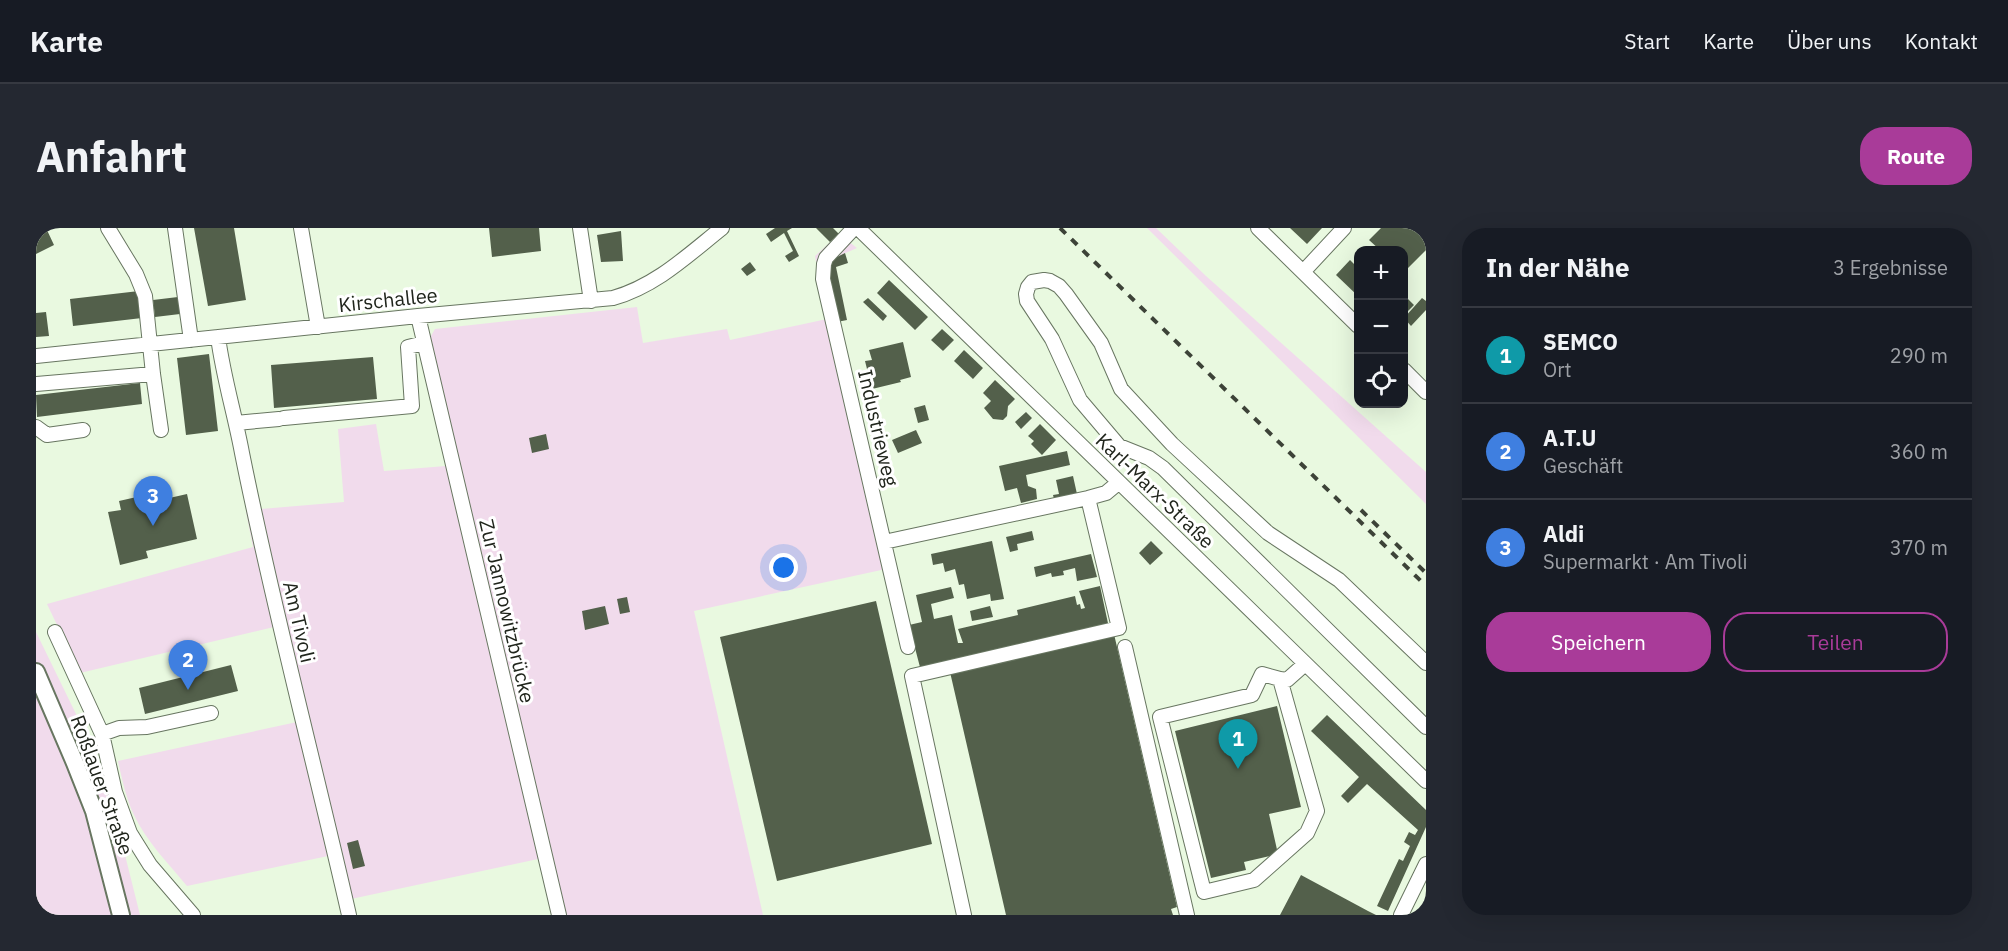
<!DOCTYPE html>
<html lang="de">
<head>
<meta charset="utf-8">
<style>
	body { margin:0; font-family:"IBM Plex Sans",sans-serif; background:#242831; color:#f1f3f6 }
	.controls { position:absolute; right:18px; top:18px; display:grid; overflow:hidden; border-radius:12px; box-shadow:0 6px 24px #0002 }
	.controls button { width:54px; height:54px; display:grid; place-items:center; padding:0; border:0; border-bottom:2px solid #363941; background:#171b24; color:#f1f3f6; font:30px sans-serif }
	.you { position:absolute; left:748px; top:340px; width:21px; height:21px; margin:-15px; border:4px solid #fff; border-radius:50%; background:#1a73e8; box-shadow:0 0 0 9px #1a73e833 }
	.badge { display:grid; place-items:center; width:39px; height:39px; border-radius:50%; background:#a93b99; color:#fff; font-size:20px; font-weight:700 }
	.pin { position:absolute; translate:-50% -50px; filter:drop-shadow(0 2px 3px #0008) }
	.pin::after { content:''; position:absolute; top:32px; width:21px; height:18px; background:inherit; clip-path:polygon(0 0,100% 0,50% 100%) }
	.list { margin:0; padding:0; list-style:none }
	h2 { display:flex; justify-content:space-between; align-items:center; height:78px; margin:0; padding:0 24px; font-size:26px }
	h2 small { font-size:20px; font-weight:400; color:#9ea1a6 }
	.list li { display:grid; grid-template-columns:39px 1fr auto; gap:18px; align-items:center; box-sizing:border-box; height:96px; padding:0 24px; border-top:2px solid #363941 }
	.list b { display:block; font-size:22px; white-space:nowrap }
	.list p { margin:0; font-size:20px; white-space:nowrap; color:#9ea1a6 }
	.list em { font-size:20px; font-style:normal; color:#9ea1a6 }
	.actions { display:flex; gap:12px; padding:18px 24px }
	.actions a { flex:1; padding:14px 0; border:2px solid #a93b99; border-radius:24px; text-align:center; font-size:21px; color:#a93b99 }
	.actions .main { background:#a93b99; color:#fff }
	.icon { flex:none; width:33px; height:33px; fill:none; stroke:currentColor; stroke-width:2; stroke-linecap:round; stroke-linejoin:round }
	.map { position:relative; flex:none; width:1390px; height:687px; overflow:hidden; border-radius:24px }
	header { display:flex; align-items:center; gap:36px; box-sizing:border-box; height:84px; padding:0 30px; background:#171b24; border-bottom:2px solid #363941 }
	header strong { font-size:28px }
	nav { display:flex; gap:33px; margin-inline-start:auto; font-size:21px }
	.intro { display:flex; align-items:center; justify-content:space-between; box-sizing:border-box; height:144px; padding:0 36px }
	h1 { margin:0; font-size:42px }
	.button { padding:15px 27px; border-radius:24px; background:#a93b99; color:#fff; font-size:21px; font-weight:700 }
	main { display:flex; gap:36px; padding:0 36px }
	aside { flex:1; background:#171b24; border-radius:24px; box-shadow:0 6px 24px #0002 }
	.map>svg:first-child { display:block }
	.green { fill:#f1dbec }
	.building { fill:#53604b }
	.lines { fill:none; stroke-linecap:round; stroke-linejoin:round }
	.minor-casing { stroke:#687661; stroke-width:16 }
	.major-casing { stroke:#687661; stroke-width:20 }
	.minor { stroke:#fff; stroke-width:14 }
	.major { stroke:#fff; stroke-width:16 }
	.rail { stroke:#3d4338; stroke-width:4; stroke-dasharray:8 8; stroke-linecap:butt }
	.labels { text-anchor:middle; stroke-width:6; stroke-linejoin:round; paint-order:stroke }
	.street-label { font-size:20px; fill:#20251c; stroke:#fff }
</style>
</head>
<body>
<header>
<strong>Karte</strong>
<nav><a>Start</a><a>Karte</a><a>Über uns</a><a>Kontakt</a></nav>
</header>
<div class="intro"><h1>Anfahrt</h1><a class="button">Route</a></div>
<main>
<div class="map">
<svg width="1390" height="687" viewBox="0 0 1390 687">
	<rect width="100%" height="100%" fill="#e9f9e0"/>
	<path class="green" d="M1111 0H1120L1170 48 1390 244V276Z
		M803 6 821 20C803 28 794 29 791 50L859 339 658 383 727 687H515L502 631 315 671 307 687 292 628 151 658C132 635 110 613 98 587 90 570 86 551 82 533L261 494 238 399 44 445 11 376 217 319 210 284 225 281 308 274 302 201 340 196 348 243 422 237 396 117 395 108 399 101 601 79 607 115 691 101 694 112 791 91 779 28Z
		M0 404 60 527 86 615 104 687H0Z"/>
	<path class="building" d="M0 0H10L18 17 0 26Z
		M158 0H198L210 72 172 78Z
		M453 0H503L505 23 456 29Z
		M739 0H756L751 3 763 28 753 34 749 28 757 23 748 5 735 14 730 6Z
		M780 0H797L803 6 794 14Z
		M1254 0H1286L1271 16Z
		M1345 0H1390V22L1372 40 1368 36V22H1344L1333 12Z
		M585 3 587 33 565 34 561 7Z
		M809 25 812 35 800 39 811 92 801 94 791 50 793 37 801 29Z
		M1314 32 1322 40V68L1300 47Z
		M714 34 720 42 711 48 705 41Z
		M853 52 892 89 879 102 841 65Z
		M103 63 106 90 37 98 34 71Z
		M1368 67 1378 77 1368 87Z
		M142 69 144 86 119 89 117 72Z
		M832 70 851 88 847 93 827 74Z
		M1386 70 1390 73V82L1375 98 1368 90Z
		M10 84 13 108 0 109V85Z
		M906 101 918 112 907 123 895 112Z
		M867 114 875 149 864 152 865 154 836 161 829 133 836 132 833 122Z
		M928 122 947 140 937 151 918 133Z
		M173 126 182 203 150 207 141 130Z
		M337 129 341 171 238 180 235 137Z
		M959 152 979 171 972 178 971 188 967 192 957 191 948 180 955 173 947 165Z
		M104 155 106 176 1 189 0 167Z
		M889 177 893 192 882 195 878 180Z
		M990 184 996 190 985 201 979 194Z
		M1004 196 1020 212 1006 227 995 216 998 213 992 208Z
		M880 202 886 215 862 225 856 212Z
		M510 206 513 221 496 225 493 210Z
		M1031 223 1034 237 990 247 992 258 1000 261 1001 271 985 275 981 260 969 263 963 238Z
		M1037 248 1041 266 1018 271 1017 267 1023 266 1020 252Z
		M151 266 161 311 110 323 112 330 84 337 72 284 85 282 83 273 105 268 107 276Z
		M996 303 998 312 981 316 982 322 974 324 970 309Z
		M956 313 968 371 955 373 954 366 931 371 928 356 923 357 919 341 909 344 907 335 897 337 895 326Z
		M1115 313 1127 325 1114 337 1103 325Z
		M1055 326 1061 349 1041 353 1039 340 1027 343 1028 347 1016 349 1015 345 1000 349 998 339Z
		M1064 358 1073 400 885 443 873 397 886 394 880 367 915 359 918 370 895 376 898 391 916 387 922 415H927L922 401 982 387 981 382 1039 368 1041 377 1044 376 1045 381 1049 380 1043 363Z
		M591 369 594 384 584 386 581 371Z
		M840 373 896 616 741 653 684 409Z
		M569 378 573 396 549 402 546 383Z
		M954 378 957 389 936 393 934 383Z
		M1078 406 1141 679 1135 681 1137 687H970L914 444Z
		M195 437 202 463 109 486 103 460Z
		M1241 478 1265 579 1233 586 1242 626 1208 634 1210 642 1175 650 1139 503Z
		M1291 487 1390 582V599L1352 683 1341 678 1363 631 1367 633 1374 618 1368 614 1373 604 1379 607 1382 602 1331 556 1312 575 1305 568 1323 549 1275 503Z
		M322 612 329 638 317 641 311 615Z
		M1265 647 1332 683 1340 687H1244Z"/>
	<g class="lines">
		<g class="minor-casing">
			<path id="minor" d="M72 0 100 46 109 68 117 146 125 202
				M139 0 155 112
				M265 0 282 99
				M544 0 555 73
				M818 0 790 30 788 36 787 51 872 419
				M822 0 1390 553
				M1222 0 1322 98
				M1267 44 1308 0
				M382 88 523 687
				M182 109C187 148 199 187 206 225 237 380 278 533 313 687
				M0 128 382 88 577 70C620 58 652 27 686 0
				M1368 142 1390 164
				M0 156 117 146
				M248 190 376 178 372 119 388 115
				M200 195 243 191
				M0 199 11 207 47 202
				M848 314 1052 270 1070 265 1082 255
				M19 404 66 506 79 564 94 605 114 637 157 687
				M1089 419 1151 687
				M1390 435 1303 352 1232 305 1136 216 1085 161 1065 115 1030 66 1023 58 1014 53 1008 52 996 54 992 59 990 66 991 73 1016 111 1044 172 1083 218 1113 230 1127 240 1390 499
				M1244 451 1226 446 1216 467 1124 489 1168 664 1218 652 1271 605 1281 583 1244 451 1251 452 1269 436
				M66 506 83 500 111 499 175 485
				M928 687 876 448 1083 400 1052 270
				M1365 687 1390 636"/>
		</g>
		<g class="major-casing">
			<path id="major" d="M0 444 39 535 58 583 85 687"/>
		</g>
		<use href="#minor" class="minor"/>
		<use href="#major" class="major"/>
		<path class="rail" d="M1024 0 1390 358
			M1325 282 1390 345"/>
	</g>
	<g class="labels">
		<g class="street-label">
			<text transform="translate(352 72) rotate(-6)" y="7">Kirschallee</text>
			<text transform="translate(842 200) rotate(77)" y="7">Industrieweg</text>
			<text transform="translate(1119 263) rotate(44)" y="7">Karl-Marx-Straße</text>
			<text transform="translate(471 383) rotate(77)" y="7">Zur Jannowitzbrücke</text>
			<text transform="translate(263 394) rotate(77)" y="7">Am Tivoli</text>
			<text transform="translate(66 557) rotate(70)" y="7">Roßlauer Straße</text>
		</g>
	</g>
</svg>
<div class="controls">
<button>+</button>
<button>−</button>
<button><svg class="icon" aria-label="locate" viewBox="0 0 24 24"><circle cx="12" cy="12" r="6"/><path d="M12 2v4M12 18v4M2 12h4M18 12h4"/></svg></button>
</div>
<div class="you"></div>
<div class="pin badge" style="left:1202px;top:541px;background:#0f9aa8">1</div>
<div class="pin badge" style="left:152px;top:462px;background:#3f7fe0">2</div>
<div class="pin badge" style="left:117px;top:298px;background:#3f7fe0">3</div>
</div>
<aside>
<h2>In der Nähe<small>3 Ergebnisse</small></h2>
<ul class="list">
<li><span class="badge" style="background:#0f9aa8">1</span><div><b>SEMCO</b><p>Ort</p></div><em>290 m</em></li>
<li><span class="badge" style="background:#3f7fe0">2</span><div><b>A.T.U</b><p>Geschäft</p></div><em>360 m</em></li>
<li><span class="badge" style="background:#3f7fe0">3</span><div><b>Aldi</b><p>Supermarkt · Am Tivoli</p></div><em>370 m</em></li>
</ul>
<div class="actions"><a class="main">Speichern</a><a>Teilen</a></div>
</aside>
</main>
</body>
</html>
